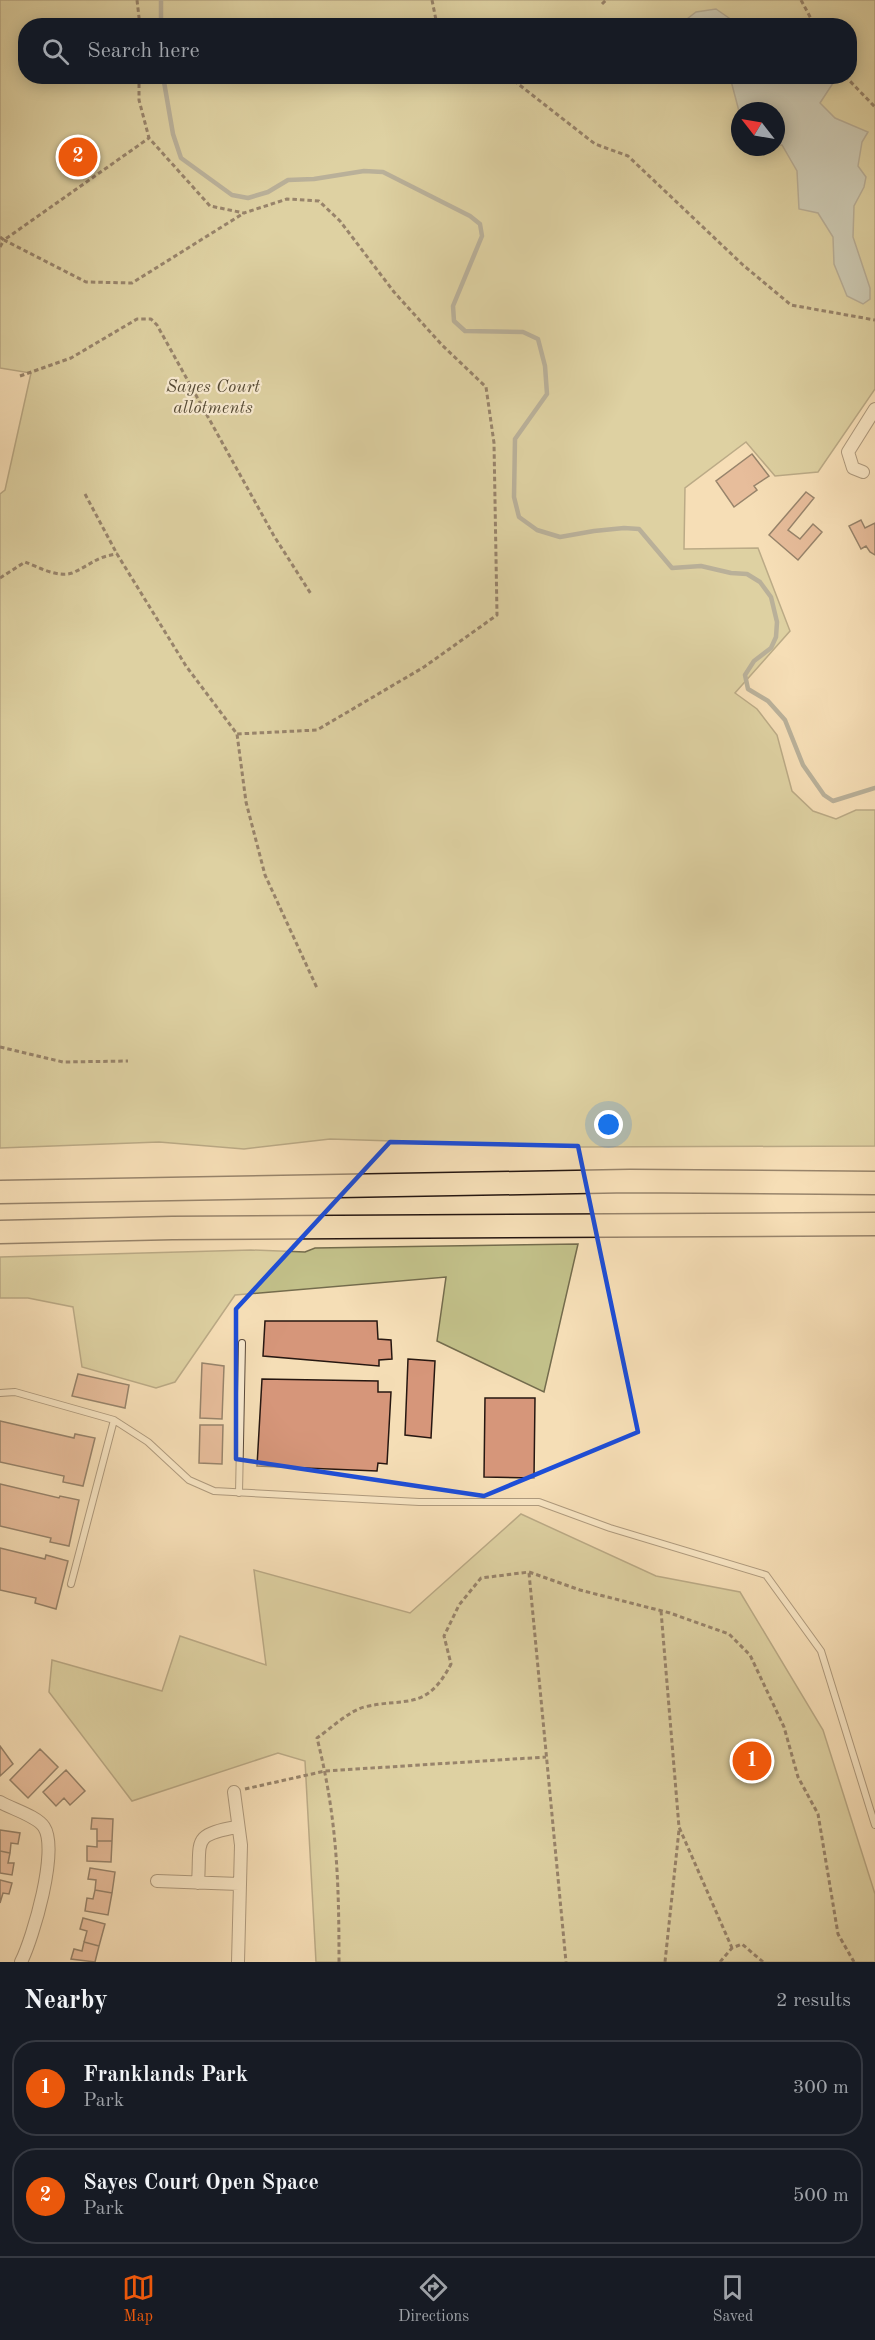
<!DOCTYPE html>
<html lang="en">
<head>
<meta charset="utf-8">
<style>
	body { margin:0; font-family:"Old Standard TT",serif; background:#20242c; color:#f1f3f6 }
	.compass { position:absolute; left:731px; top:102px; width:54px; height:54px; border-radius:50%; background:#171b24; box-shadow:0 3px 15px #0003; rotate:301deg }
	.you { position:absolute; left:609px; top:1125px; width:21px; height:21px; margin:-15px; border:4px solid #fff; border-radius:50%; background:#1a73e8; box-shadow:0 0 0 9px #1a73e833 }
	.badge { display:grid; place-items:center; width:39px; height:39px; border-radius:50%; background:#ea580c; color:#fff; font-size:20px; font-weight:700 }
	.pin { position:absolute; translate:-50% -50%; border:3px solid #fff; box-shadow:0 2px 6px #0006 }
	.list { margin:0; padding:0; list-style:none }
	h2 { display:flex; justify-content:space-between; align-items:center; height:78px; margin:0; padding:0 24px; font-size:26px }
	h2 small { font-size:20px; font-weight:400; color:#9ea1a6 }
	.list li { display:grid; grid-template-columns:39px 1fr auto; gap:18px; align-items:center; box-sizing:border-box; height:96px; margin:0 12px 12px; padding:0 12px; border:2px solid #363941; border-radius:24px }
	.list b { display:block; font-size:22px; white-space:nowrap }
	.list p { margin:0; font-size:20px; white-space:nowrap; color:#9ea1a6 }
	.list em { font-size:20px; font-style:normal; color:#9ea1a6 }
	.icon { flex:none; width:33px; height:33px; fill:none; stroke:currentColor; stroke-width:2; stroke-linecap:round; stroke-linejoin:round }
	.map { position:relative; flex:none; width:875px; height:1962px; overflow:hidden }
	.search { position:absolute; background:#171b24; box-shadow:0 3px 15px #0003; left:18px; right:18px; top:18px; height:66px; display:flex; align-items:center; gap:15px; box-sizing:border-box; padding:0 21px; border-radius:24px; color:#9ea1a6; font-size:22px }
	.sheet { height:294px; background:#171b24 }
	nav { display:flex; justify-content:space-around; align-items:center; box-sizing:border-box; height:84px; border-top:2px solid #363941; background:#171b24; font-size:16px; color:#9ea1a6 }
	nav a { display:grid; justify-items:center; gap:3px }
	nav .on { color:#ea580c }
	.map>svg:first-child { display:block }
	.green { fill:#c2c089; stroke:#746c4d; stroke-width:1.5; fill-rule:evenodd }
	.water { fill:#a1b9b9; stroke:#707876; stroke-width:1.5 }
	.lines { fill:none; stroke-linecap:round; stroke-linejoin:round }
	.stream { stroke:#707876; stroke-width:4.5 }
	.building { fill:#d6967a; stroke:#261711; stroke-width:1.5 }
	.lane-casing { stroke:#5a493a; stroke-width:8 }
	.street-casing { stroke:#5a493a; stroke-width:14 }
	.highway-casing { stroke:#261711; stroke-width:25 }
	.path { stroke:#261711; stroke-width:3; stroke-dasharray:4.5 3; stroke-linecap:butt }
	.lane { stroke:#f8ead0; stroke-width:6 }
	.street { stroke:#f8ead0; stroke-width:12 }
	.highway { stroke:#f5deb6; stroke-width:22 }
	.marked { fill:none; stroke:#1d4ed8; stroke-width:4.5; stroke-linejoin:round }
	.labels { text-anchor:middle; stroke-width:4.5; stroke-linejoin:round; paint-order:stroke }
	.park-label { font-size:18px; font-style:italic; fill:#554a35; stroke:#f8ead0 }
</style>
</head>
<body>
<div class="map">
<svg width="875" height="1962" viewBox="0 0 875 1962">
	<rect width="100%" height="100%" fill="#f5deb6"/>
	<filter id="stains"><feTurbulence type="fractalNoise" baseFrequency=".00333" numOctaves="4"/><feColorMatrix values="0 0 0 0 .2 0 0 0 0 .09 0 0 0 0 .02 0 0 0 .5 -.17"/></filter>
	<radialGradient id="worn" r=".72"><stop offset=".6" stop-color="#630" stop-opacity="0"/><stop offset="1" stop-color="#630" stop-opacity=".3"/></radialGradient>
	<path class="green" d="M0 0H875V389L818 472 775 476 746 442 685 488 684 549 758 548 790 631 735 693 757 709 777 735 792 791 813 811 836 819 856 810H875V1146L577 1147 330 1139 244 1149 159 1142 0 1148V494L5 490 31 373 0 368ZM26 26H850V76H26ZM740 111H776V147H740Z
		M578 1244 544 1392 437 1341 446 1277 235 1295 175 1382 156 1388 82 1367 73 1307 28 1298H0V1257L251 1250 305 1252 315 1248Z
		M521 1514 656 1576 740 1592 823 1730 875 1894V1962H316L305 1761 278 1753 132 1801 49 1692 52 1660 162 1691 180 1636 266 1665 254 1570 410 1613Z"/>
	<path class="water" d="M716 9 739 25H688L687 19 696 12Z
		M730 77H837L820 103 835 118 868 132 862 142 858 166 866 177 864 187 854 206 853 237 870 288V299L863 304 847 296 834 264 833 237 818 213 799 209 797 171 782 145H776V111H740V115Z"/>
	<g class="lines">
		<path class="stream" d="M161 26V0
			M163 76 173 134 181 158 232 195 248 198 268 192 288 180 314 179 364 171 383 172 470 216 480 224 482 236 453 306 454 321 465 331 523 332 538 339 545 366 547 394 515 439 514 497 519 517 537 530 560 537 594 531 624 528 639 529 672 568 701 566 731 573 747 574 760 582 771 597 777 622 776 637 771 648 754 661 745 675 748 689 768 701 785 720 803 765 824 795 833 801 875 788"/>
	</g>
	<path class="building" d="M752 454 769 476 754 486 757 490 734 507 716 481Z
		M806 492 814 498 788 530 800 539 813 524 822 532 798 560 769 535Z
		M861 520 865 528 875 523V555L870 552 866 546 861 549 849 526Z
		M265 1321H377L378 1339 391 1340 392 1359 379 1360V1366L263 1356Z
		M408 1359 435 1361 431 1438 405 1435Z
		M202 1363 224 1366 222 1419 200 1418Z
		M78 1374 129 1385 125 1408 72 1396Z
		M262 1379 378 1381V1392H391L387 1464 378 1463 377 1471 257 1466Z
		M485 1398H535L534 1478 484 1477Z
		M0 1421 74 1438 75 1434 95 1438 83 1486 63 1482 64 1476 0 1462Z
		M200 1425H223L222 1464 199 1463Z
		M0 1484 59 1498 60 1496 79 1500 69 1546 50 1542 51 1538 0 1526Z
		M0 1548 45 1559 46 1555 68 1561 56 1609 35 1603 36 1598 0 1590Z
		M0 1746 13 1764 0 1776Z
		M40 1749 58 1767 28 1798 10 1780Z
		M66 1770 85 1791 70 1805 64 1798 56 1806 43 1792Z
		M92 1818 113 1819 112 1841H97V1829H91Z
		M0 1830 20 1833 18 1844 11 1843 10 1853 0 1851Z
		M97 1841H112L111 1862 87 1861V1846L97 1847Z
		M0 1851 10 1853 8 1863H14L12 1875 0 1873Z
		M90 1868 115 1872 112 1893 95 1890 96 1880 88 1879Z
		M0 1880 12 1883 9 1894 3 1893 0 1903Z
		M95 1890 112 1893 108 1915 85 1911 87 1898 93 1899Z
		M83 1918 105 1924 99 1946 84 1942 87 1931 80 1929Z
		M84 1942 99 1946 95 1962 71 1959 74 1949 82 1951Z"/>
	<g class="lines">
		<g class="lane-casing">
			<path id="lane" d="M0 1393 15 1392 114 1420 148 1442 189 1480 214 1491 419 1502H539L610 1528 766 1575 821 1651 875 1825
				M239 1493 242 1343
				M71 1584 114 1420"/>
		</g>
		<g class="street-casing">
			<path id="street" d="M863 472 853 468 848 452 875 409
				M234 1792 241 1845 238 1962
				M0 1802C12 1809 37 1816 44 1827 59 1850 33 1938 21 1962
				M157 1881 239 1884
				M198 1883C201 1840 191 1835 237 1827"/>
		</g>
		<g class="highway-casing">
			<path id="highway" d="M0 1192 630 1181 875 1183
				M0 1232 172 1228 875 1224"/>
		</g>
		<path class="path" d="M137 0 140 26
			M432 0 436 20 443 26
			M801 0 815 26
			M602 4 606 0
			M139 76V100L149 138 210 206 244 213 287 199 319 201 340 221 394 292 442 345 486 387 494 443 497 615 424 667 317 730 237 734
			M508 76 595 144 628 156 743 265 791 305 875 320
			M845 76 875 107
			M0 237 4 240 149 138
			M0 247 4 240 86 282 132 283 244 213
			M20 376 71 358 137 319H151L157 325 274 536 311 594
			M85 494 117 554
			M0 578 25 562C38 567 58 578 72 573 91 565 95 557 117 554L186 666 237 734 246 802 265 875 317 988
			M0 1047 63 1062 128 1061
			M529 1573 566 1962
			M661 1611 679 1827 732 1948
			M245 1789 325 1771 546 1757
			M339 1962C339 1881 337 1817 317 1738 330 1729 349 1711 364 1707 406 1697 426 1712 451 1664L444 1636 459 1605 481 1578 529 1572 580 1590 670 1613 729 1634 750 1655 784 1727 798 1777 818 1814 838 1934 854 1962
			M665 1962 679 1830
			M720 1962 732 1948 742 1944 763 1962"/>
		<use href="#lane" class="lane"/>
		<use href="#street" class="street"/>
		<use href="#highway" class="highway"/>
	</g>
	<path d="M0 0H875V1962H0ZM390 1142 578 1146 638 1432 484 1496 236 1459V1309Z" fill="#f5deb6" fill-opacity=".55" fill-rule="evenodd"/>
	<path class="marked" d="M390 1142 578 1146 638 1432 484 1496 236 1459V1309Z"/>
	<g class="labels">
		<g class="park-label">
			<text x="213" y="392">Sayes Court<tspan x="213" dy="21">allotments</tspan></text>
		</g>
	</g>
	<rect width="100%" height="100%" filter="url(#stains)"/>
	<rect width="100%" height="100%" fill="url(#worn)"/>
</svg>
<svg class="compass" viewBox="-18 -18 36 36"><path d="M0-13l5 13h-10z" fill="#e53935"/><path d="M0 13l5-13h-10z" fill="#9ea1a6"/></svg>
<div class="you"></div>
<div class="pin badge" style="left:752px;top:1761px">1</div>
<div class="pin badge" style="left:78px;top:157px">2</div>
<div class="search"><svg class="icon" aria-label="search" viewBox="0 0 24 24"><circle cx="10" cy="10" r="6"/><path d="M15 15l6 6"/></svg>Search here</div>
</div>
<section class="sheet">
<h2>Nearby<small>2 results</small></h2>
<ul class="list">
<li><span class="badge">1</span><div><b>Franklands Park</b><p>Park</p></div><em>300 m</em></li>
<li><span class="badge">2</span><div><b>Sayes Court Open Space</b><p>Park</p></div><em>500 m</em></li>
</ul>
</section>
<nav>
<a class="on"><svg class="icon" aria-label="map" viewBox="0 0 24 24"><path d="M3 6l6-2 6 2 6-2v14l-6 2-6-2-6 2zM9 4v14M15 6v14"/></svg>Map</a>
<a><svg class="icon" aria-label="directions" viewBox="0 0 24 24"><path d="M12 3l9 9-9 9-9-9zM9 14v-3h6M13 9l2 2-2 2"/></svg>Directions</a>
<a><svg class="icon" aria-label="saved" viewBox="0 0 24 24"><path d="M7 4h10v16l-5-4-5 4z"/></svg>Saved</a>
</nav>
</body>
</html>
